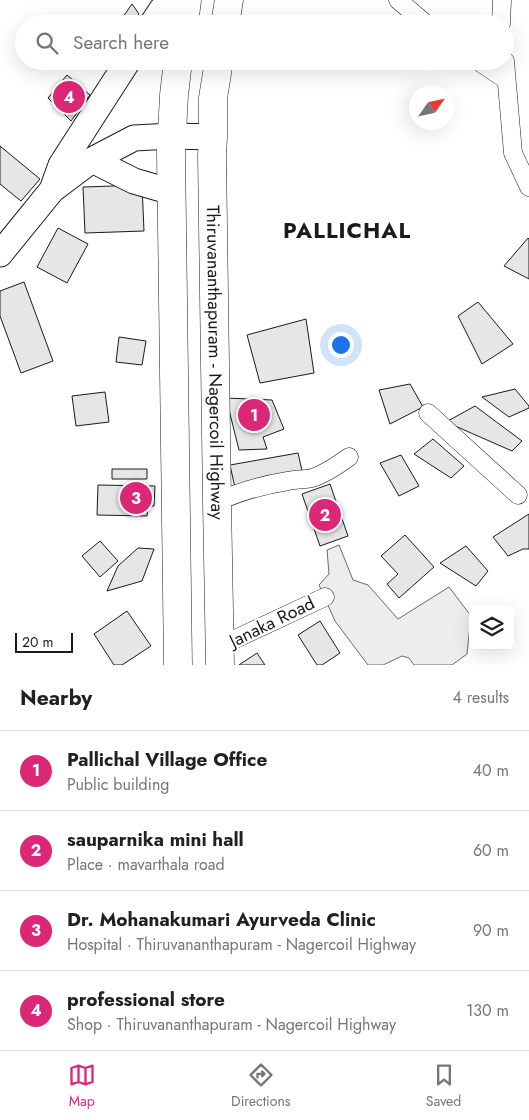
<!DOCTYPE html>
<html lang="en">
<head>
<meta charset="utf-8">
<style>
	body { margin:0; font-family:Jost,sans-serif; background:#f2f2f2; color:#202124 }
	.controls { position:absolute; right:15px; bottom:15px; display:grid; overflow:hidden; border-radius:8px; box-shadow:0 5px 20px #0002 }
	.controls button { width:45px; height:45px; display:grid; place-items:center; padding:0; border:0; border-bottom:1px solid #e0e0e0; background:#fff; color:#202124; font:25px sans-serif }
	.compass { position:absolute; left:409px; top:85px; width:45px; height:45px; border-radius:50%; background:#fff; box-shadow:0 5px 20px #0002; rotate:56deg }
	.scale { position:absolute; left:15px; bottom:12px; width:58px; box-sizing:border-box; padding-left:5px; border:2px solid #1a1a1a; border-top:0; font-size:14px; line-height:18px; white-space:nowrap; color:#1a1a1a; -webkit-text-stroke:4px #fff; paint-order:stroke }
	.you { position:absolute; left:340px; top:344px; width:18px; height:18px; margin:-12px; border:4px solid #fff; border-radius:50%; background:#1a73e8; box-shadow:0 0 0 8px #1a73e833 }
	.badge { display:grid; place-items:center; width:32px; height:32px; border-radius:50%; background:#db2777; color:#fff; font-size:16px; font-weight:700 }
	.pin { position:absolute; translate:-50% -50%; border:2px solid #fff; box-shadow:0 1px 5px #0006 }
	.list { margin:0; padding:0; list-style:none }
	h2 { display:flex; justify-content:space-between; align-items:center; height:65px; margin:0; padding:0 20px; font-size:21px }
	h2 small { font-size:16px; font-weight:400; color:#757577 }
	.list li { display:grid; grid-template-columns:32px 1fr auto; gap:15px; align-items:center; box-sizing:border-box; height:80px; padding:0 20px; border-top:1px solid #e0e0e0 }
	.list b { display:block; font-size:19px; white-space:nowrap }
	.list p { margin:0; font-size:16px; white-space:nowrap; color:#757577 }
	.list em { font-size:16px; font-style:normal; color:#757577 }
	.icon { flex:none; width:28px; height:28px; fill:none; stroke:currentColor; stroke-width:2; stroke-linecap:round; stroke-linejoin:round }
	.map { position:relative; flex:none; width:529px; height:665px; overflow:hidden }
	.search { position:absolute; background:#fff; box-shadow:0 5px 20px #0002; left:15px; right:15px; top:15px; height:55px; display:flex; align-items:center; gap:12px; box-sizing:border-box; padding:0 18px; border-radius:28px; color:#757577; font-size:19px }
	.sheet { height:385px; background:#fff }
	nav { display:flex; justify-content:space-around; align-items:center; box-sizing:border-box; height:70px; border-top:1px solid #e0e0e0; background:#fff; font-size:14px; color:#757577 }
	nav a { display:grid; justify-items:center; gap:2px }
	nav .on { color:#db2777 }
	.map>svg:first-child { display:block }
	.parking { fill:#ededed; stroke:#6a6a6a }
	.building { fill:#e6e6e6; stroke:#1a1a1a }
	.lines { fill:none; stroke-linecap:round; stroke-linejoin:round }
	.street-casing { stroke:#1a1a1a; stroke-width:19 }
	.secondary-casing { stroke:#1a1a1a; stroke-width:27 }
	.primary-casing { stroke:#1a1a1a; stroke-width:29 }
	.street { stroke:#fff; stroke-width:18 }
	.secondary { stroke:#fff; stroke-width:25 }
	.primary { stroke:#fff; stroke-width:28 }
	.labels { text-anchor:middle; stroke-width:4; stroke-linejoin:round; paint-order:stroke }
	.street-label { font-size:18px; fill:#1a1a1a; stroke:#fff }
	.district-label { font-size:22px; font-weight:bold; letter-spacing:1px; fill:#1a1a1a; stroke:#fff }
</style>
</head>
<body>
<div class="map">
<svg width="529" height="665" viewBox="0 0 529 665">
	<rect width="100%" height="100%" fill="#fff"/>
	<path class="parking" d="M339 545 353 580 368 585 398 619 449 587 471 616 467 654 452 665H414L409 658 402 656 383 665H368L335 621 319 585 329 574 327 550Z"/>
	<path class="building" d="M132 4 139 14 134 24H118Z
		M67 75 90 95 71 121 48 98Z
		M0 146 40 179 21 201 0 184Z
		M142 185 144 231 85 233 83 187Z
		M58 228 88 244 67 283 37 267Z
		M528 238 529 239V279L504 266Z
		M24 282 53 361 21 373 0 316V291Z
		M478 302 513 344 482 364 458 316Z
		M306 319 314 373 260 383 247 335Z
		M119 337 146 341 142 365 116 362Z
		M410 384 423 407 390 424 379 390Z
		M515 389 529 406V408L509 417 482 397Z
		M105 392 109 422 76 426 72 396Z
		M226 398 272 400 284 429 263 437 267 449 239 450Z
		M475 406 522 441 512 451 446 422Z
		M433 439 464 466 451 478 414 454Z
		M298 453 303 475 235 488 230 465Z
		M401 455 419 486 399 496 380 463Z
		M112 469H147V479H112Z
		M330 484 348 536 320 546 302 494Z
		M98 485 155 486 154 506H148L147 516 97 515Z
		M529 514V549H523L508 556 493 537Z
		M405 535 434 567 399 598 387 584 398 574 381 556Z
		M100 541 118 561 100 577 82 556Z
		M466 546 488 571 476 586 440 563Z
		M138 548 154 549 142 581 107 591 118 566Z
		M127 611 151 646 122 665H114L94 634Z
		M320 621 340 653 322 665H317L298 635Z
		M257 653 265 665H239Z"/>
	<g class="lines">
		<g class="street-casing">
			<path id="street" d="M398 0 426 24
				M501 24 502 0
				M478 61 506 80
				M505 61 513 153 529 187
				M428 413 518 495
				M217 502C240 491 263 485 288 481 296 479 304 480 312 478 325 474 338 465 349 457
				M220 648 231 641 325 597"/>
		</g>
		<g class="secondary-casing">
			<path id="secondary" d="M152 24 162 9 177 0
				M92 160 134 181 172 192
				M52 190 92 160 134 138 172 136 213 137
				M0 254 52 190 61 165 128 61"/>
		</g>
		<g class="primary-casing">
			<g id="primary">
				<path d="M184 24 187 0"/>
				<path d="M225 24 229 0"/>
				<path id="s1" d="M219 61 213 98V137L212 156 217 502 220 665"/>
				<path d="M178 665 171 152 174 95 178 61"/>
			</g>
		</g>
		<use href="#street" class="street"/>
		<use href="#secondary" class="secondary"/>
		<use href="#primary" class="primary"/>
	</g>
	<g class="labels">
		<g class="street-label">
			<text dy="6" stroke="none"><textPath href="#s1" startOffset="302">Thiruvananthapuram - Nagercoil Highway</textPath></text>
			<text transform="translate(272 622) rotate(-26)" y="6">Janaka Road</text>
		</g>
		<g class="district-label">
			<text x="347" y="238">PALLICHAL</text>
		</g>
	</g>
</svg>
<div class="controls">
<button><svg class="icon" aria-label="layers" viewBox="0 0 24 24"><path d="M12 4l9 5-9 5-9-5zM3 14l9 5 9-5"/></svg></button>
</div>
<svg class="compass" viewBox="-18 -18 36 36"><path d="M0-13l5 13h-10z" fill="#e53935"/><path d="M0 13l5-13h-10z" fill="#757577"/></svg>
<div class="scale">20 m</div>
<div class="you"></div>
<div class="pin badge" style="left:254px;top:415px">1</div>
<div class="pin badge" style="left:325px;top:515px">2</div>
<div class="pin badge" style="left:136px;top:498px">3</div>
<div class="pin badge" style="left:69px;top:97px">4</div>
<div class="search"><svg class="icon" aria-label="search" viewBox="0 0 24 24"><circle cx="10" cy="10" r="6"/><path d="M15 15l6 6"/></svg>Search here</div>
</div>
<section class="sheet">
<h2>Nearby<small>4 results</small></h2>
<ul class="list">
<li><span class="badge">1</span><div><b>Pallichal Village Office</b><p>Public building</p></div><em>40 m</em></li>
<li><span class="badge">2</span><div><b>sauparnika mini hall</b><p>Place · mavarthala road</p></div><em>60 m</em></li>
<li><span class="badge">3</span><div><b>Dr. Mohanakumari Ayurveda Clinic</b><p>Hospital · Thiruvananthapuram - Nagercoil Highway</p></div><em>90 m</em></li>
<li><span class="badge">4</span><div><b>professional store</b><p>Shop · Thiruvananthapuram - Nagercoil Highway</p></div><em>130 m</em></li>
</ul>
</section>
<nav>
<a class="on"><svg class="icon" aria-label="map" viewBox="0 0 24 24"><path d="M3 6l6-2 6 2 6-2v14l-6 2-6-2-6 2zM9 4v14M15 6v14"/></svg>Map</a>
<a><svg class="icon" aria-label="directions" viewBox="0 0 24 24"><path d="M12 3l9 9-9 9-9-9zM9 14v-3h6M13 9l2 2-2 2"/></svg>Directions</a>
<a><svg class="icon" aria-label="saved" viewBox="0 0 24 24"><path d="M7 4h10v16l-5-4-5 4z"/></svg>Saved</a>
</nav>
</body>
</html>
